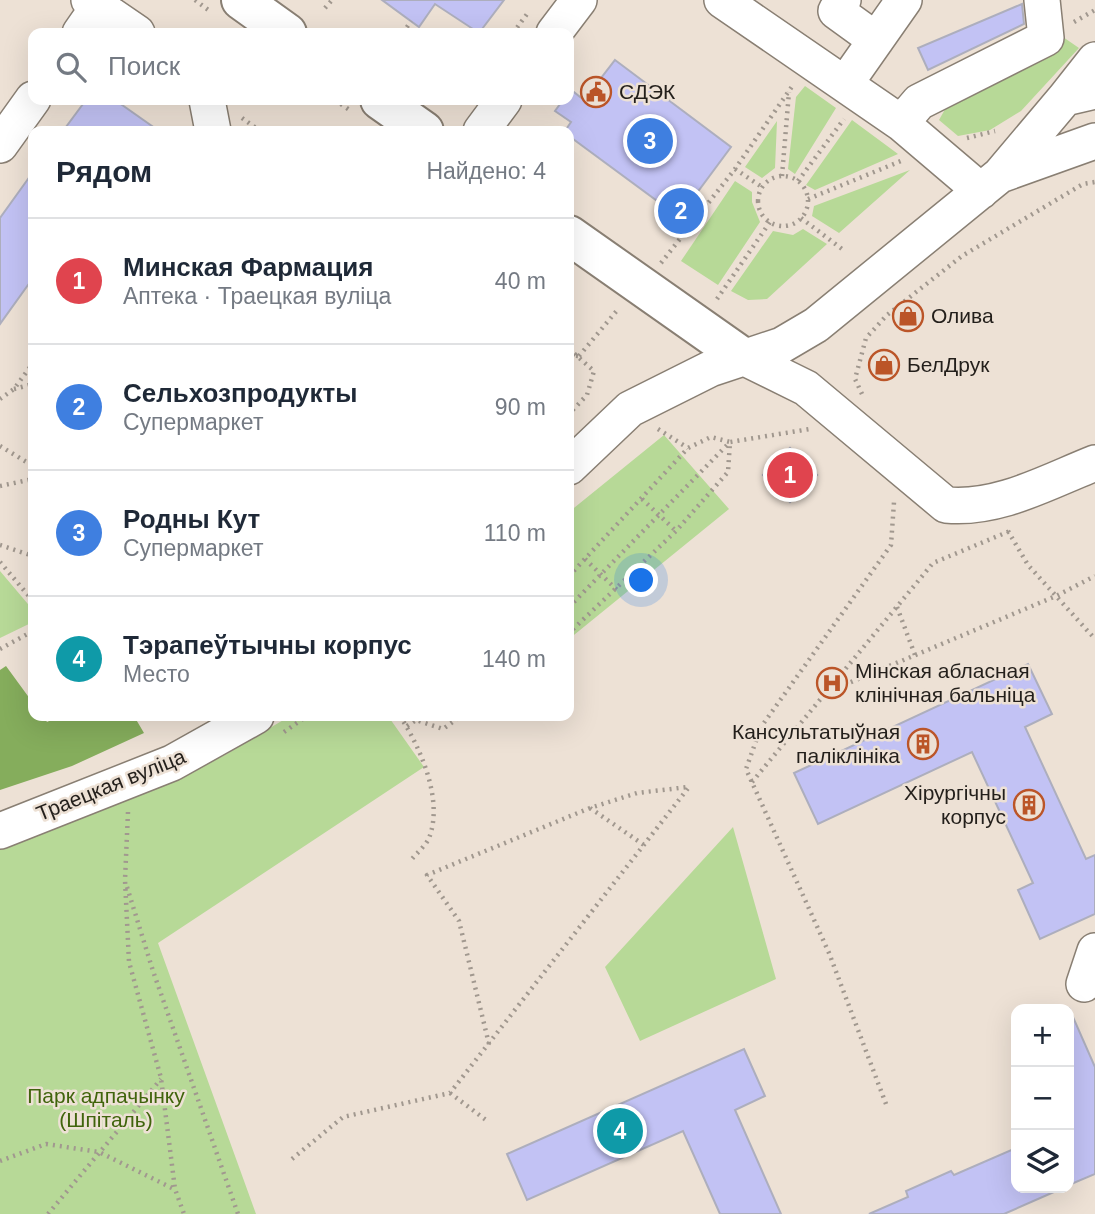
<!DOCTYPE html>
<html lang="ru">
<head>
<meta charset="utf-8">
<style>
	body { margin:0; font-family:Helvetica,sans-serif; background:#f6f6f7; color:#1f2937 }
	.controls { position:absolute; right:21px; bottom:21px; display:grid; overflow:hidden; border-radius:14px; box-shadow:0 7px 28px #0002 }
	.controls button { width:63px; height:63px; display:grid; place-items:center; padding:0; border:0; border-bottom:2px solid #e0e1e3; background:#fff; color:#1f2937; font:35px sans-serif }
	.you { position:absolute; left:642px; top:581px; width:24px; height:24px; margin:-18px; border:5px solid #fff; border-radius:50%; background:#1a73e8; box-shadow:0 0 0 10px #1a73e833 }
	.badge { display:grid; place-items:center; width:46px; height:46px; border-radius:50%; background:#ea580c; color:#fff; font-size:23px; font-weight:700 }
	.pin { position:absolute; translate:-50% -50%; border:4px solid #fff; box-shadow:0 2px 7px #0006 }
	.list { margin:0; padding:0; list-style:none }
	h2 { display:flex; justify-content:space-between; align-items:center; height:91px; margin:0; padding:0 28px; font-size:30px }
	h2 small { font-size:23px; font-weight:400; color:#747a83 }
	.list li { display:grid; grid-template-columns:46px 1fr auto; gap:21px; align-items:center; box-sizing:border-box; height:126px; padding:0 28px; border-top:2px solid #e0e1e3 }
	.list b { display:block; font-size:26px; white-space:nowrap }
	.list p { margin:0; font-size:23px; white-space:nowrap; color:#747a83 }
	.list em { font-size:23px; font-style:normal; color:#747a83 }
	.icon { flex:none; width:38px; height:38px; fill:none; stroke:currentColor; stroke-width:2; stroke-linecap:round; stroke-linejoin:round }
	.map { position:relative; flex:none; width:1095px; height:1214px; overflow:hidden }
	.search { position:absolute; background:#fff; box-shadow:0 7px 28px #0002; left:28px; top:28px; width:546px; height:77px; display:flex; align-items:center; gap:18px; box-sizing:border-box; padding:0 24px; border-radius:14px; color:#747a83; font-size:26px }
	.panel { position:absolute; background:#fff; box-shadow:0 7px 28px #0002; left:28px; top:126px; width:546px; height:595px; border-radius:14px }
	.map>svg:first-child { display:block }
	.green { fill:#b7d997 }
	.forest { fill:#85ad5c }
	.building { fill:#c2c2f4; stroke:#adaebd; stroke-width:2 }
	.lines { fill:none; stroke-linecap:round; stroke-linejoin:round }
	.minor-casing { stroke:#897f73; stroke-width:38 }
	.major-casing { stroke:#897f73; stroke-width:42 }
	.path { stroke:#a1988f; stroke-width:4.5; stroke-dasharray:2 5; stroke-linecap:butt }
	.minor { stroke:#fff; stroke-width:35 }
	.major { stroke:#fff; stroke-width:38 }
	.labels { text-anchor:middle; stroke-width:5; stroke-linejoin:round; paint-order:stroke }
	.poi-label { font-size:21px; fill:#231f1b; stroke:#ede1d5; text-anchor:start }
	.street-label { font-size:21px; fill:#231f1b; stroke:#ede1d5 }
	.park-label { font-size:21px; fill:#40640c; stroke:#ede1d5 }
</style>
</head>
<body>
<div class="map">
<svg width="1095" height="1214" viewBox="0 0 1095 1214">
	<rect width="100%" height="100%" fill="#ede1d5"/>
	<path class="green" d="M1063 37 1079 48 1021 111 990 130 958 136 939 120 948 104Z
		M805 86 836 108 795 174 788 169 796 97Z
		M852 120 898 154 815 190 806 185Z
		M777 121 775 168 762 178 745 167Z
		M910 170 839 233 812 216 814 206Z
		M735 181 752 192V202L760 222 718 285 681 261Z
		M803 229 827 244 767 299 748 300 731 291 773 231 793 235Z
		M664 435 729 509 569 639V512Z
		M0 571 33 610V622L0 638Z
		M290 716H388L424 767 158 943 256 1214H0V850L154 790 225 755Z
		M733 827 776 979 640 1041 605 967Z"/>
	<path class="forest" d="M6 666 33 703V716H43L47 722 60 716H134L144 733 72 766 0 790V670Z"/>
	<path class="building" d="M382 0H504L479 33 435 4 419 27Z
		M1022 4 1024 24 928 70 918 48Z
		M615 60 731 147 679 217 569 136V131H565L571 122 555 111 563 100H569L570 89 584 100Z
		M86 100H115L159 131H63Z
		M33 172V278L0 324V218Z
		M790 448 817 475 790 502 763 475Z
		M1028 664 1052 714 1025 727 1086 859 1095 855V914L1040 939 1018 890 1033 883 972 752 818 824 794 773Z
		M1069 1008 1095 1067V1174L1069 1185Z
		M744 1049 765 1096 735 1110 781 1214H720L683 1131 527 1200 507 1154Z
		M1016 1148V1188H1063L1004 1214H869L908 1197 906 1191 951 1171 954 1175Z"/>
	<g class="lines">
		<g class="minor-casing">
			<path id="minor" d="M89 0 137 33
				M722 0 901 123 981 191
				M843 0 836 11 876 40
				M80 33 103 0
				M554 33 579 0
				M845 84 904 0
				M1065 98 1095 60
				M207 100 213 131
				M901 123 919 102 1046 38 1042 0
				M481 131 504 100
				M0 145 33 99
				M1000 175 1095 141
				M741 356 806 388 946 505C998 510 1047 482 1095 463
				M569 467 630 409 710 369 782 345 816 325 1000 175 1065 98 1095 91
				M0 831 172 763 256 716
				M1084 984 1095 951"/>
		</g>
		<g class="major-casing">
			<path id="major" d="M241 0 287 33
				M380 100 424 131
				M569 235 741 356"/>
		</g>
		<path class="path" d="M195 0 211 12
			M325 8 332 0
			M1074 22 1095 10
			M403 33 411 21
			M513 33 527 14
			M335 100 351 111
			M242 118 260 131
			M967 138 995 131
			M735 169 762 187
			M782 176 789 92
			M758 201a25 25 0 1 1 50 0a25 25 0 1 1-50 0Z
			M798 181 844 119
			M808 199 901 161
			M801 218 842 249
			M661 263 735 169 793 85
			M717 299 770 222
			M569 349 594 371 587 395 569 414
			M569 355 579 356
			M579 356 619 308
			M14 389 33 384
			M862 394 855 379 866 338 887 315 962 256 1083 184 1095 182
			M0 399 14 389 33 363
			M658 429 688 448
			M0 446 33 466
			M0 486 33 479
			M642 499 676 531
			M1008 531 1028 565 1095 639
			M0 545 33 556
			M585 559 617 590
			M0 562 33 601
			M569 576 688 448 711 437 730 442 728 472 676 531 569 633
			M569 607 730 442 810 429
			M897 607 915 655
			M0 649 33 631
			M825 693 1056 596 1095 576
			M400 716C420 747 444 800 429 838 426 845 417 853 412 859
			M416 716V720L443 729 461 716
			M407 726 422 716
			M284 732 307 716
			M752 782 933 563 1010 531
			M590 808 644 845
			M128 812 125 880 129 962 161 1078 175 1189 184 1214
			M127 887 153 971 238 1214
			M489 1044 459 921 427 875 590 808 637 793 688 787
			M450 1093 486 1120
			M886 1104 829 953 746 769 761 727 891 545 894 502
			M292 1159 343 1117 450 1093 689 787
			M0 1161 46 1144 99 1152 174 1189
			M48 1214 161 1079"/>
		<use href="#minor" class="minor"/>
		<use href="#major" class="major"/>
	</g>
	<defs>
		<g id="civic-ring" transform="scale(1.575)"><circle r="9.5" fill="#ede1d5" stroke="#bb5528" stroke-width="1.5"/><path d="M-.6-6.5H3V-4.5H.6V-3L4-1V1h2V6H-6V1h2V-1L-.6-3ZM-1.2 2.5V6h2.4V2.5Z" fill="#bb5528"/></g>
		<g id="shop-ring" transform="scale(1.575)"><circle r="9.5" fill="#ede1d5" stroke="#bb5528" stroke-width="1.5"/><path d="M-5-2.5h2.3a2.7 3.5 0 0 1 5.4 0H5L5.5 6h-11ZM-1.5-2.5h3a1.5 2.3 0 0 0-3 0Z" fill="#bb5528"/></g>
		<g id="hospital-ring" transform="scale(1.575)"><circle r="9.5" fill="#ede1d5" stroke="#bb5528" stroke-width="1.5"/><path d="M-5-5h3v3.5h4V-5h3V5h-3V1.5h-4V5h-3Z" fill="#bb5528"/></g>
		<g id="building-ring" transform="scale(1.575)"><circle r="9.5" fill="#ede1d5" stroke="#bb5528" stroke-width="1.5"/><path d="M-4-6H4V6H1V3H-1V6H-4ZM-2.5-4.3h1.7v1.8h-1.7ZM.8-4.3h1.7v1.8H.8ZM-2.5-1h1.7V.8h-1.7ZM.8-1h1.7V.8H.8Z" fill="#bb5528"/></g>
	</defs>
	<g fill-rule="evenodd">
		<use href="#civic-ring" x="596" y="92"/>
		<use href="#shop-ring" x="908" y="316"/>
		<use href="#shop-ring" x="884" y="365"/>
		<use href="#hospital-ring" x="832" y="683"/>
		<use href="#building-ring" x="923" y="744"/>
		<use href="#building-ring" x="1029" y="805"/>
	</g>
	<g class="labels">
		<g class="poi-label">
			<text x="619" y="99">СДЭК</text>
			<text x="931" y="323">Олива</text>
			<text x="907" y="372">БелДрук</text>
			<text x="855" y="678">Мінская абласная<tspan x="855" dy="24">клінічная бальніца</tspan></text>
			<text x="900" y="739" text-anchor="end">Кансультатыўная<tspan x="900" dy="24">паліклініка</tspan></text>
			<text x="1006" y="800" text-anchor="end">Хірургічны<tspan x="1006" dy="24">корпус</tspan></text>
		</g>
		<g class="street-label">
			<text transform="translate(111 785) rotate(-22)" y="7">Траецкая вуліца</text>
		</g>
		<g class="park-label">
			<text x="106" y="1103">Парк адпачынку<tspan x="106" dy="24">(Шпіталь)</tspan></text>
		</g>
	</g>
</svg>
<div class="controls">
<button>+</button>
<button>−</button>
<button><svg class="icon" aria-label="layers" viewBox="0 0 24 24"><path d="M12 4l9 5-9 5-9-5zM3 14l9 5 9-5"/></svg></button>
</div>
<div class="you"></div>
<div class="pin badge" style="left:790px;top:475px;background:#e0444e">1</div>
<div class="pin badge" style="left:681px;top:211px;background:#3f7fe0">2</div>
<div class="pin badge" style="left:650px;top:141px;background:#3f7fe0">3</div>
<div class="pin badge" style="left:620px;top:1131px;background:#0f9aa8">4</div>
<div class="search"><svg class="icon" aria-label="search" viewBox="0 0 24 24"><circle cx="10" cy="10" r="6"/><path d="M15 15l6 6"/></svg>Поиск</div>
<section class="panel">
<h2>Рядом<small>Найдено: 4</small></h2>
<ul class="list">
<li><span class="badge" style="background:#e0444e">1</span><div><b>Минская Фармация</b><p>Аптека · Траецкая вуліца</p></div><em>40 m</em></li>
<li><span class="badge" style="background:#3f7fe0">2</span><div><b>Сельхозпродукты</b><p>Супермаркет</p></div><em>90 m</em></li>
<li><span class="badge" style="background:#3f7fe0">3</span><div><b>Родны Кут</b><p>Супермаркет</p></div><em>110 m</em></li>
<li><span class="badge" style="background:#0f9aa8">4</span><div><b>Тэрапеўтычны корпус</b><p>Место</p></div><em>140 m</em></li>
</ul>
</section>
</div>
</body>
</html>
